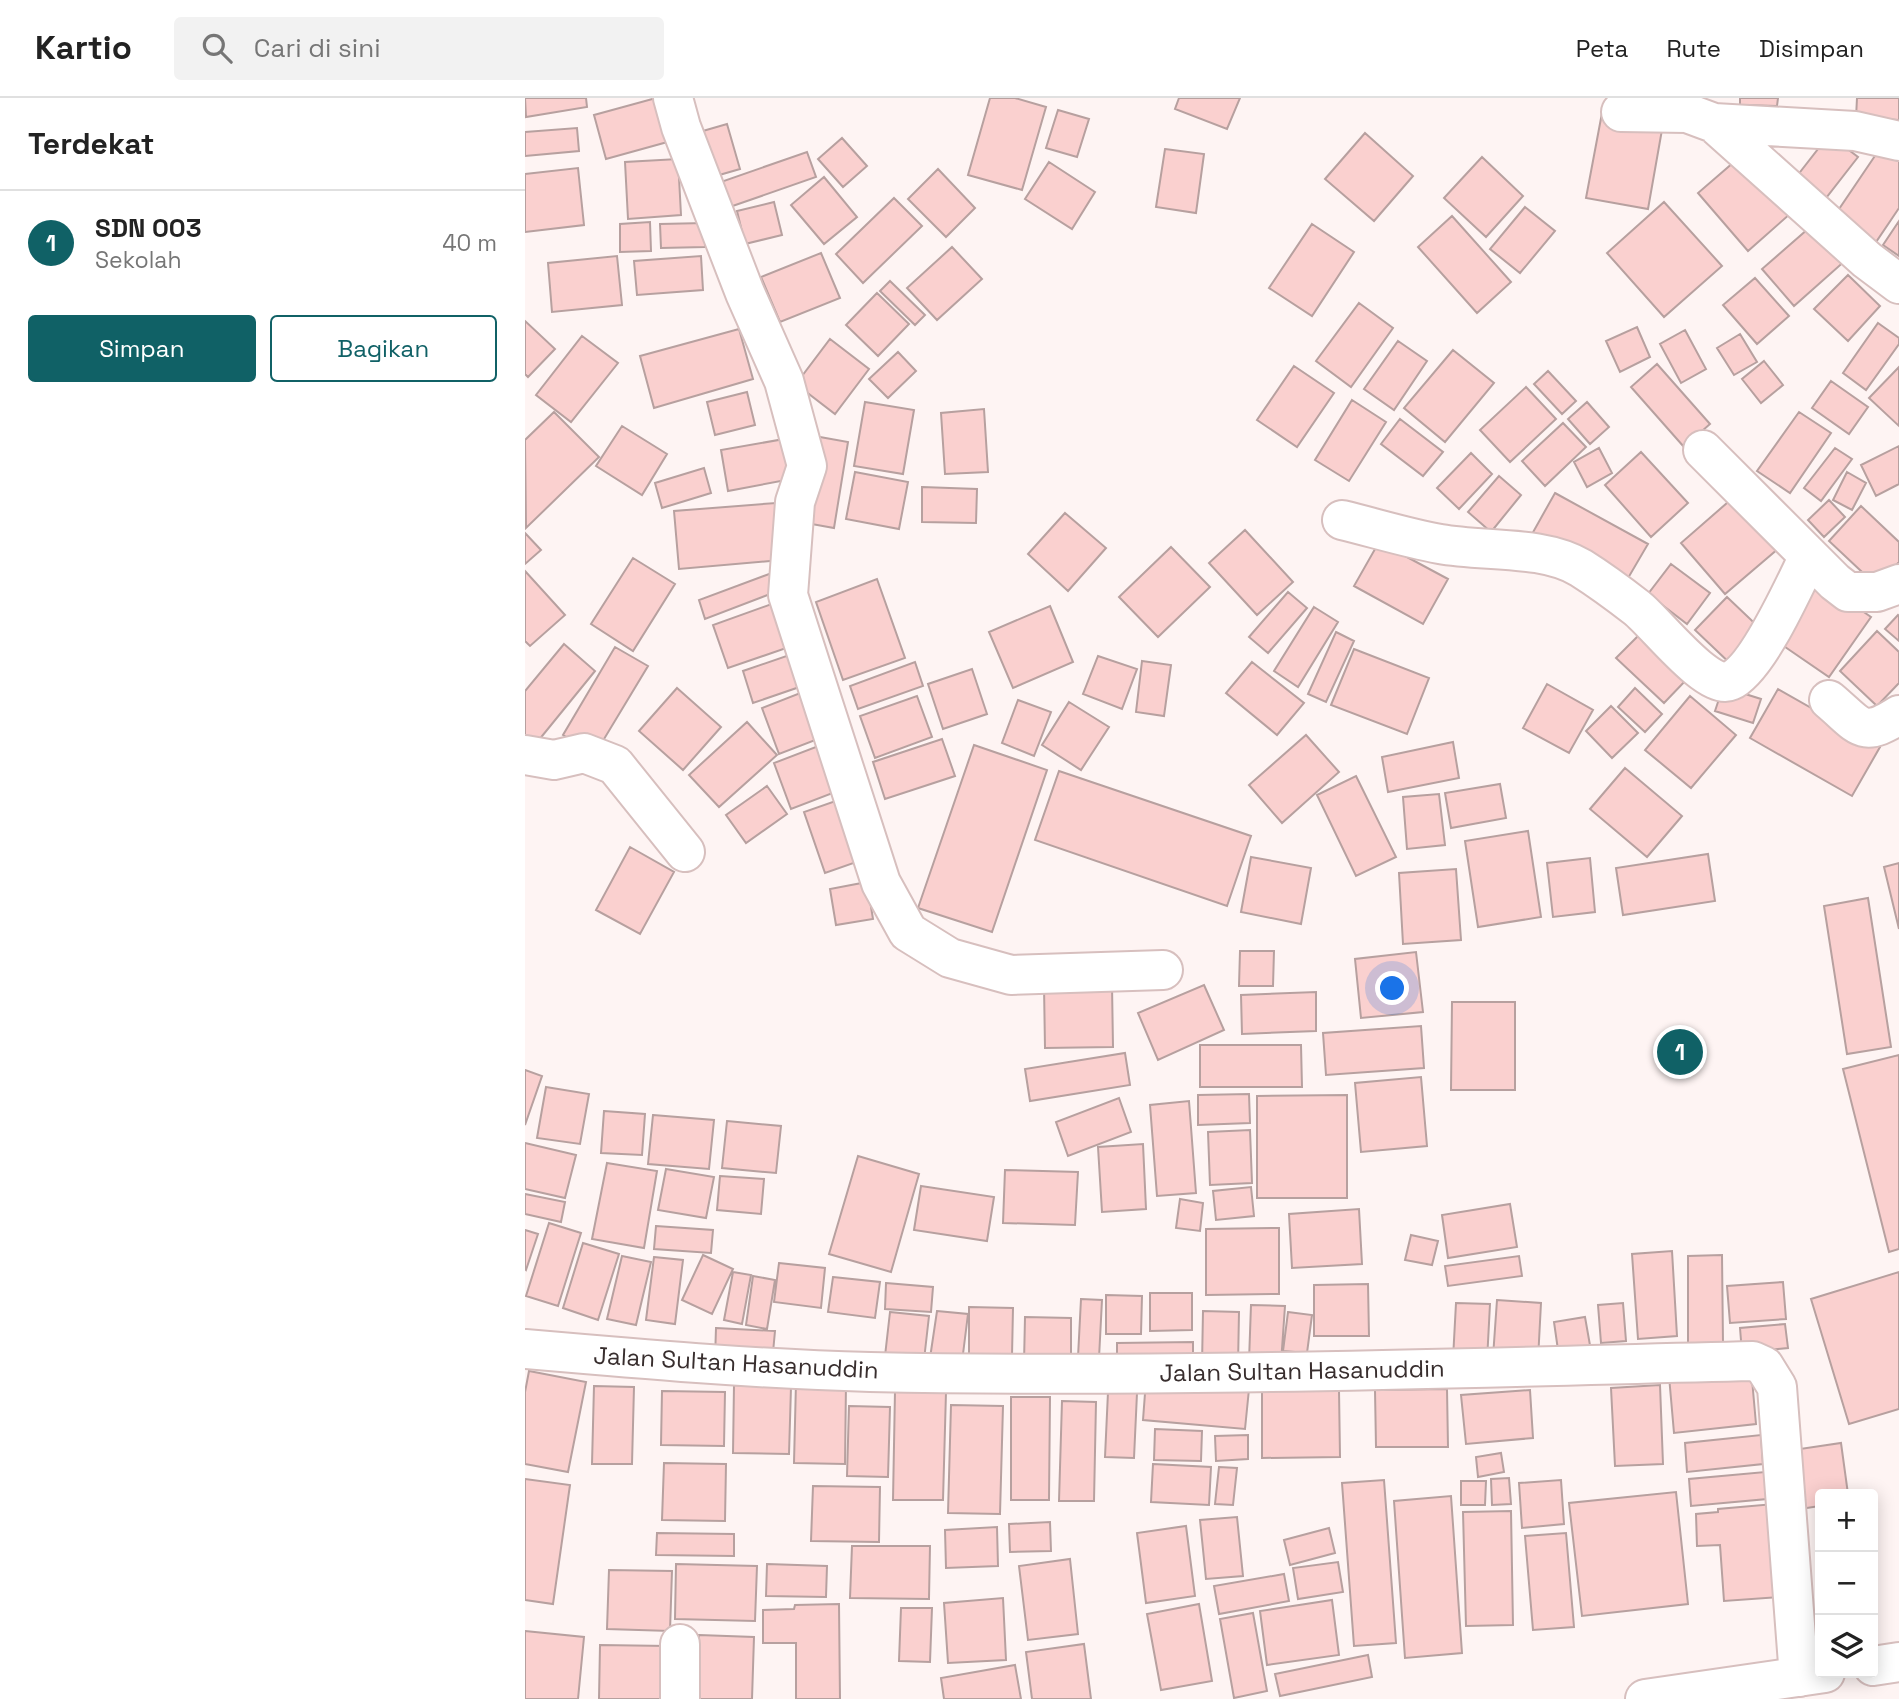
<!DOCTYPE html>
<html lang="id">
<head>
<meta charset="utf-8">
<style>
	body { margin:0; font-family:"Space Grotesk",sans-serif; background:#f2f2f2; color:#222 }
	.controls { position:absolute; right:21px; bottom:21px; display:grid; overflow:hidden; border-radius:7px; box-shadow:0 4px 18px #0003 }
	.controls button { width:63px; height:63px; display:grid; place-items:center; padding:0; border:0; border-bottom:2px solid #e0e0e0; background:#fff; color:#222; font:35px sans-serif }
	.you { position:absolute; left:868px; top:891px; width:24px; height:24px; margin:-18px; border:5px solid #fff; border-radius:50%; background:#1a73e8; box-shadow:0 0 0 10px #1a73e833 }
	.badge { display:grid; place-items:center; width:46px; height:46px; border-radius:50%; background:#106166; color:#fff; font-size:23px; font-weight:700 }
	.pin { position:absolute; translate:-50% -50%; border:4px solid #fff; box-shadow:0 2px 7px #0006 }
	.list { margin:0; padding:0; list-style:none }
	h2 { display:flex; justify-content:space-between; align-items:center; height:91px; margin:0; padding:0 28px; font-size:30px }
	h2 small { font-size:23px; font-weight:400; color:#767676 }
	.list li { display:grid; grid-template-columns:46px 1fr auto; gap:21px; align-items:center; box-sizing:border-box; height:105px; padding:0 28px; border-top:2px solid #e0e0e0 }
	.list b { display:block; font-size:26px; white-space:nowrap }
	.list p { margin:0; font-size:23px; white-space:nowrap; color:#767676 }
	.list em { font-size:23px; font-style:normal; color:#767676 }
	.actions { display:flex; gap:14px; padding:21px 28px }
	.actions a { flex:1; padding:16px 0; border:2px solid #106166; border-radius:7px; text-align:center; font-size:24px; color:#106166 }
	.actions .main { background:#106166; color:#fff }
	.icon { flex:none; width:38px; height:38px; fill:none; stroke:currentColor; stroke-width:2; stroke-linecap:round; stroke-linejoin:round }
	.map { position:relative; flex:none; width:1374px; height:1601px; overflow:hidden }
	header { display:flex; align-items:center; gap:42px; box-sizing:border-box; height:98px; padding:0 35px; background:#fff; border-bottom:2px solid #e0e0e0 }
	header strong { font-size:33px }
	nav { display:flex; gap:38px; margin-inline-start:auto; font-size:24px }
	.search { width:490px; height:63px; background:#f2f2f2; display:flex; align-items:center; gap:18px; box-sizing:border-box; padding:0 24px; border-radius:7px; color:#767676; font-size:26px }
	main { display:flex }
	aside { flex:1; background:#fff }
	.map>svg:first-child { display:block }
	.building { fill:#fad0cf; stroke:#b7a09f; stroke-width:2 }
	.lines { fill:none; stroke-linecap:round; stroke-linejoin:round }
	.street-casing { stroke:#d7bfbe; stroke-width:42 }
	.secondary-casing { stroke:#d7bfbe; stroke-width:42 }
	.street { stroke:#fff; stroke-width:38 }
	.secondary { stroke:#fff; stroke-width:38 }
	.labels { text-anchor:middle; stroke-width:6; stroke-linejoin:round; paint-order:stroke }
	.street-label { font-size:24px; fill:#382e2e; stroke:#fff }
</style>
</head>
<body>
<header>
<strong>Kartio</strong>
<div class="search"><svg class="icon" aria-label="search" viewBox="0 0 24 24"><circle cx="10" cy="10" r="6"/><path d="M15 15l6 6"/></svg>Cari di sini</div>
<nav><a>Peta</a><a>Rute</a><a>Disimpan</a></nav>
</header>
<main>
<aside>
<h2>Terdekat<small></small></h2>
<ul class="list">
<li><span class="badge">1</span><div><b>SDN 003</b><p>Sekolah</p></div><em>40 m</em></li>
</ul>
<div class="actions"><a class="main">Simpan</a><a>Bagikan</a></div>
</aside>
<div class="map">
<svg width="1374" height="1601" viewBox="0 0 1374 1601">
	<rect width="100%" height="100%" fill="#fef4f3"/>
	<path class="building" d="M0 0H61L62 9 1 19Z
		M131 0 146 43 81 61 69 17Z
		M465 0H490L521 9 497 92 443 77Z
		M654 0H715L702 31 650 11Z
		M1215 0H1253L1252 8 1215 7Z
		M1332 0H1374V22L1331 20Z
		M533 12 564 21 552 59 521 50Z
		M1077 15 1138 26 1123 111 1061 100Z
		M202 26 215 71 177 82 164 37Z
		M52 30 54 53 0 58V34Z
		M840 35 888 78 849 123 800 81Z
		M1304 37 1333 59 1294 109 1265 87Z
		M317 40 342 68 318 89 293 61Z
		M1360 43 1374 52V110L1349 147 1308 120Z
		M640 51 679 56 671 115 631 109Z
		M282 54 291 79 199 111 190 86Z
		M1216 58 1266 115 1223 153 1173 95Z
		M957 59 998 98 961 139 919 100Z
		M153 61 156 117 103 121 100 64Z
		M524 64 570 94 547 131 500 101Z
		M53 70 59 127 0 134V76Z
		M413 71 450 110 421 139 383 101Z
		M299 79 332 119 299 146 266 107Z
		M369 100 397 128 338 185 311 156Z
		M249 104 257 137 220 146 212 113Z
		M1139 104 1197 168 1139 219 1082 155Z
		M1000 109 1030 133 995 175 965 151Z
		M927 118 986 184 952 215 893 149Z
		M1374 123V158L1358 147Z
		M125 124 126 153 95 154V126Z
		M1291 124 1322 161 1269 208 1237 171Z
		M180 125V149L136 150 135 126Z
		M787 126 829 154 787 218 744 190Z
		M427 149 457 181 412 222 382 190Z
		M296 155 315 200 255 224 236 179Z
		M92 158 97 207 27 214 23 165Z
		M176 158 178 192 112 197 109 163Z
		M1323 177 1355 208 1323 243 1289 211Z
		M1230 180 1264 218 1232 246 1198 207Z
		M365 183 400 217 390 227 355 193Z
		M352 195 384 226 353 258 321 227Z
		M834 205 868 230 826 289 791 263Z
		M0 223 30 251 3 279 0 276Z
		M1353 225 1374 240V246L1341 292 1318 275Z
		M1112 229 1125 259 1095 274 1081 243Z
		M214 231 228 281 129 310 115 258Z
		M1160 232 1181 271 1156 285 1135 246Z
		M1215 236 1232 264 1209 277 1192 250Z
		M57 238 93 265 46 324 11 297Z
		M305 241 344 271 310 316 271 286Z
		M873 243 902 263 869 312 839 291Z
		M928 252 969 285 920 344 879 310Z
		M373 254 391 273 363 300 344 281Z
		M1239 263 1258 287 1236 305 1217 281Z
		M1132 266 1185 326 1159 349 1106 289Z
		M769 268 809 295 772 349 732 322Z
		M1374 269V328L1344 300Z
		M1023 273 1051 303 1037 316 1009 286Z
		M1306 283 1343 309 1324 336 1287 310Z
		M1001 289 1031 321 985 364 955 332Z
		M222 294 230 327 190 337 182 304Z
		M827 302 861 324 824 383 790 362Z
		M340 304 389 312 378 376 329 368Z
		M1062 304 1084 329 1065 346 1043 321Z
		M459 311 463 374 420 376 416 315Z
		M29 314 74 359 1 430 0 342Z
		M1274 314 1306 335 1265 395 1232 373Z
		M875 321 918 354 898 378 856 346Z
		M1038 325 1061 349 1020 388 997 363Z
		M97 328 142 356 117 397 71 368Z
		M295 339 323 344 309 430 281 425Z
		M265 340 272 380 203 393 196 352Z
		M1374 348V386L1351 398 1336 367Z
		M1074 350 1087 375 1062 389 1049 364Z
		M1310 350 1327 361 1296 403 1279 390Z
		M1116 354 1163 405 1126 439 1080 387Z
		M946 355 967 376 934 411 912 390Z
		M179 370 186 395 137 410 130 385Z
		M330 374 383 384 374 431 321 421Z
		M1322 374 1341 385 1327 412 1308 402Z
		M974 378 996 397 966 434 943 414Z
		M397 389 452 391 451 425 397 424Z
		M1030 395 1123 446 1099 487 1007 436Z
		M1210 398 1254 450 1200 496 1156 445Z
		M1304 402 1320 419 1299 439 1283 422Z
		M251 405 256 462 154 471 149 413Z
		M1336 408 1374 444V464L1352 488 1304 443Z
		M540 415 581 450 543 493 503 456Z
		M720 432 768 484 732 517 684 465Z
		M0 435 16 452 0 466Z
		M854 444 923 481 898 526 829 488Z
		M646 449 685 489 633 539 594 499Z
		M108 460 150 486 108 553 66 526Z
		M1146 466 1185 495 1162 526 1123 496Z
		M255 472 261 490 180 521 174 502Z
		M0 473 40 517 5 548 0 543Z
		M1289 480 1346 519 1304 579 1247 540Z
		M352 481 380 560 318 582 291 504Z
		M763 494 782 510 743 555 724 539Z
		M1202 499 1242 537 1210 570 1170 532Z
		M258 502 273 546 203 570 188 527Z
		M525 508 548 564 488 590 464 534Z
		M789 509 813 524 773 589 749 573Z
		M1373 517 1374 518V543L1360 531Z
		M1352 533 1374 554V585L1352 608 1315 573Z
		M811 534 829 543 801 604 783 596Z
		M1115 536 1162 581 1139 605 1091 560Z
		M39 546 70 573 9 648 0 640V593Z
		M90 549 123 568 70 656 38 637Z
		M829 551 904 580 882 636 806 607Z
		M276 553 286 585 228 605 218 573Z
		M573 558 612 571 597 611 558 596Z
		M617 563 646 567 639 618 611 614Z
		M390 564 398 588 333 611 325 588Z
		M727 564 779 605 752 637 701 595Z
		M447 571 462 616 418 631 403 586Z
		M1022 586 1068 612 1044 655 998 630Z
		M1198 589 1236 601 1228 625 1190 613Z
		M152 590 196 629 158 672 114 633Z
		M288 590 306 636 254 656 237 610Z
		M1110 590 1137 616 1120 634 1093 609Z
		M1253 591 1355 649 1327 698 1225 640Z
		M392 598 407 639 350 660 335 618Z
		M1165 598 1211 637 1166 690 1120 652Z
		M493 602 526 614 509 658 477 645Z
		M544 604 584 629 556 672 517 647Z
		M1086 608 1113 635 1087 660 1061 633Z
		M222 624 252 657 194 709 164 677Z
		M781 637 814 674 757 725 724 687Z
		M417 641 430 678 360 701 348 664Z
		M928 644 934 680 863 694 857 659Z
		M296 647 313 693 266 711 249 665Z
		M449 647 522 672 467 834 393 810Z
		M1100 670 1157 718 1122 759 1065 711Z
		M534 673 726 738 702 808 510 742Z
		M831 678 871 759 831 778 792 697Z
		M975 686 981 720 926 730 920 695Z
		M242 688 262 716 221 745 201 717Z
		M914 696 920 747 882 751 878 699Z
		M322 699 343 760 300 775 279 714Z
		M1003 733 1016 819 953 829 940 743Z
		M105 749 149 774 115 836 71 812Z
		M1183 756 1190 803 1098 817 1091 770Z
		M726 759 786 770 776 826 716 814Z
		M1065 760 1070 814 1028 819 1022 765Z
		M1374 765V831L1359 769Z
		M931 771 936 842 878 846 874 775Z
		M342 784 348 821 311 827 305 791Z
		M1343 800 1366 949 1322 956 1299 808Z
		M715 853H749L748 888H714Z
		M891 854 898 914 836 920 830 861Z
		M587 887 588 949 520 950 519 888Z
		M679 887 699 932 633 962 613 915Z
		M791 894V933L717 936 716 897Z
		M927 904H990V992H926Z
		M896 928 899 970 801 977 798 935Z
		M675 947H776L777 989H675Z
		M600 955 605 987 505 1003 500 971Z
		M1374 957V1151L1364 1154 1318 971Z
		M0 972 17 978 0 1027Z
		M896 979 902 1048 836 1054 830 985Z
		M21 989 64 996 55 1046 12 1040Z
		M724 996 725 1025 673 1027V997Z
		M822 997V1100H732V998Z
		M594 1000 606 1034 543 1058 531 1024Z
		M664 1003 671 1095 632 1098 625 1007Z
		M79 1013 120 1016 117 1057 76 1055Z
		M128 1017 189 1022 184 1071 123 1066Z
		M202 1023 256 1028 251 1075 197 1070Z
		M725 1032 727 1085 685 1087 683 1034Z
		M0 1045 51 1057 40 1100 0 1091Z
		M618 1046 621 1111 577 1114 573 1049Z
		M333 1058 394 1076 366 1174 304 1156Z
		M82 1065 132 1073 119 1150 67 1141Z
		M141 1071 189 1079 181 1120 133 1112Z
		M480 1072 553 1074 550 1127 478 1125Z
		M195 1078 239 1081 236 1116 192 1112Z
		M396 1088 469 1099 462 1143 389 1132Z
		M726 1089 729 1118 691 1122 688 1093Z
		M0 1096 40 1104 36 1124 0 1116Z
		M655 1101 678 1105 675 1133 651 1130Z
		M985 1106 992 1149 923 1160 917 1117Z
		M834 1111 837 1166 767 1170 764 1116Z
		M24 1125 56 1135 33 1208 1 1198Z
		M131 1128 188 1132 186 1155 129 1151Z
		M754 1130V1196L681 1197V1131Z
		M0 1132 13 1136 1 1172 0 1171Z
		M886 1137 913 1143 907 1167 880 1162Z
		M58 1145 94 1156 73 1222 38 1210Z
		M1147 1153 1152 1238 1113 1241 1107 1156Z
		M178 1157 208 1171 187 1216 157 1202Z
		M1197 1157 1198 1245 1163 1247V1158Z
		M97 1158 126 1164 111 1227 82 1221Z
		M994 1158 997 1178 923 1188 920 1168Z
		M129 1159 158 1162 150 1226 121 1222Z
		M254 1165 300 1170 296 1210 249 1204Z
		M208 1174 226 1177 217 1226 199 1222Z
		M1374 1174V1311L1324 1326 1286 1201Z
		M228 1178 250 1182 242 1231 221 1227Z
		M308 1179 355 1184 350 1220 303 1214Z
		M1258 1184 1261 1221 1205 1225 1202 1188Z
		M361 1185 408 1189 406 1214 360 1211Z
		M843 1186 844 1238H789V1187Z
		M625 1195H667V1232L625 1233Z
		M581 1197 617 1198 616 1236H581Z
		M556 1201 577 1202 574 1260 553 1259Z
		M972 1202 1016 1205 1013 1262 968 1259Z
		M931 1205 965 1206 962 1263 928 1261Z
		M1098 1205 1101 1243 1076 1245 1073 1207Z
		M726 1207 760 1208 756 1265 724 1263Z
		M444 1209 488 1210 487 1258H444Z
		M412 1213 443 1216 437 1264 405 1260Z
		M678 1213 714 1214 713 1267H677Z
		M365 1214 404 1218 399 1262 360 1258Z
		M763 1214 787 1217 782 1255 758 1253Z
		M500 1219 546 1220V1265H499Z
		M1060 1219 1066 1253 1034 1259 1029 1224Z
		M1260 1226 1263 1250 1217 1255 1215 1230Z
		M191 1230 250 1233 247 1265 190 1261Z
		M668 1244V1269L592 1270V1245Z
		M1226 1270 1231 1326 1149 1335 1144 1278Z
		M4 1273 61 1284 43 1374 0 1366V1294Z
		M621 1282 724 1291 720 1331 618 1322Z
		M271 1284 321 1285 320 1366 269 1365Z
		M209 1287 266 1289 264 1356 208 1355Z
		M1135 1287 1138 1366 1090 1368 1086 1290Z
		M69 1288 109 1289 107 1366H67Z
		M922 1291 923 1349H851L850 1292Z
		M814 1292 815 1359 737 1360V1293Z
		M1005 1292 1008 1340 941 1346 936 1297Z
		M137 1293 200 1294 199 1348 136 1347Z
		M370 1293 421 1294 418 1402H368Z
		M583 1294 612 1295 609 1360 580 1359Z
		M486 1299H525L524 1402H486Z
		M537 1303 571 1304 569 1403H534Z
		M426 1307 478 1308 475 1416 423 1415Z
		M324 1308 365 1309 363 1379 322 1378Z
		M630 1331 677 1333 676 1363 629 1362Z
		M723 1337V1361L691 1363 690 1338Z
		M1236 1337 1238 1366 1162 1374 1160 1345Z
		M1316 1345 1323 1396H1295V1408L1275 1411 1268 1352Z
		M976 1355 979 1374 953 1379 951 1359Z
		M139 1365 201 1366 200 1423 137 1422Z
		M628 1366 686 1369 684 1407 626 1404Z
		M694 1369 712 1370 708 1407 690 1406Z
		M1240 1374 1242 1401 1166 1408 1164 1381Z
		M984 1380 986 1406 967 1407 966 1381Z
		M0 1381 45 1387 28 1506 0 1502Z
		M859 1382 871 1545 829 1548 817 1385Z
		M1036 1382 1039 1426 997 1430 994 1385Z
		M936 1383H961L960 1407H936Z
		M288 1388 355 1389 354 1444 286 1443Z
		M1151 1394 1163 1506 1057 1518 1044 1405Z
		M926 1398 937 1555 880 1560 869 1403Z
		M1249 1406 1256 1499 1199 1503 1195 1447 1172 1448 1171 1416 1193 1414V1411Z
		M986 1413 988 1527 941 1528 938 1414Z
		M712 1419 718 1478 681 1481 675 1422Z
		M525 1424 526 1453 485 1454 484 1426Z
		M661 1428 670 1498 621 1505 612 1435Z
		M472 1429 473 1468 421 1470 420 1432Z
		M804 1430 810 1455 765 1467 759 1442Z
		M132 1435 209 1436V1458L131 1457Z
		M1041 1435 1049 1529 1008 1532 1000 1438Z
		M327 1448H405L404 1501 325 1500Z
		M545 1461 553 1536 503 1542 494 1468Z
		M813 1464 818 1494 773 1501 768 1470Z
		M151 1466 232 1468 230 1523 150 1521Z
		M242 1466 302 1468 301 1499 241 1498Z
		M84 1472 147 1473 145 1533 82 1531Z
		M759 1476 764 1503 694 1516 689 1488Z
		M478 1500 481 1562 423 1565 419 1505Z
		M807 1502 814 1557 742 1567 735 1513Z
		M314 1506 315 1601H271V1545H238V1512L269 1511 270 1507Z
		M674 1506 687 1583 636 1592 622 1516Z
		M376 1510H407L405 1564 374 1563Z
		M728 1515 742 1593 709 1600 695 1521Z
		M0 1533 59 1539 53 1601H0Z
		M174 1537 229 1539 227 1601H173Z
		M559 1546 566 1601H507L501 1554Z
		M75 1547 143 1548 142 1601H74Z
		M843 1557 847 1579 755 1598 750 1576Z
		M490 1567 496 1601H419L416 1580Z"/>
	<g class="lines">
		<g class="street-casing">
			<path id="street" d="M148 0 156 29 186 107 220 195 259 283 282 368 270 404 263 497 356 785 383 834 425 860 486 877 638 872
				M1096 14 1162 15 1189 25 1342 162 1374 186
				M1189 25 1330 33 1374 43
				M1178 352 1310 484 1323 494H1352L1374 486
				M817 422C850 430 882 440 915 446 959 454 1018 447 1056 470 1075 482 1094 496 1112 510 1130 524 1183 593 1205 583 1233 571 1270 486 1284 458
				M1304 602C1335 628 1336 641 1374 617
				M0 657 29 662 59 655 90 667 160 754
				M0 1251C115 1261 230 1271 345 1274 640 1280 934 1270 1228 1263L1239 1268 1252 1289 1274 1579
				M155 1601V1546"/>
		</g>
		<g class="secondary-casing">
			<path id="secondary" d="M1348 1568 1374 1564
				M1120 1601 1300 1575"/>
		</g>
		<use href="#street" class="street"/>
		<use href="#secondary" class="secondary"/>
	</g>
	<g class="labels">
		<g class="street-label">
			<text transform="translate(211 1265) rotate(3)" y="8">Jalan Sultan Hasanuddin</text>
			<text transform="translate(777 1273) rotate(-1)" y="8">Jalan Sultan Hasanuddin</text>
		</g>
	</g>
</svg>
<div class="controls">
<button>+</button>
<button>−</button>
<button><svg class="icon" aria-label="layers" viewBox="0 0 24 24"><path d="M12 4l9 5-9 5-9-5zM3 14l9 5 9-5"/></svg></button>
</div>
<div class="you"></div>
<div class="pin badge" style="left:1155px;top:954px">1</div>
</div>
</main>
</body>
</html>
